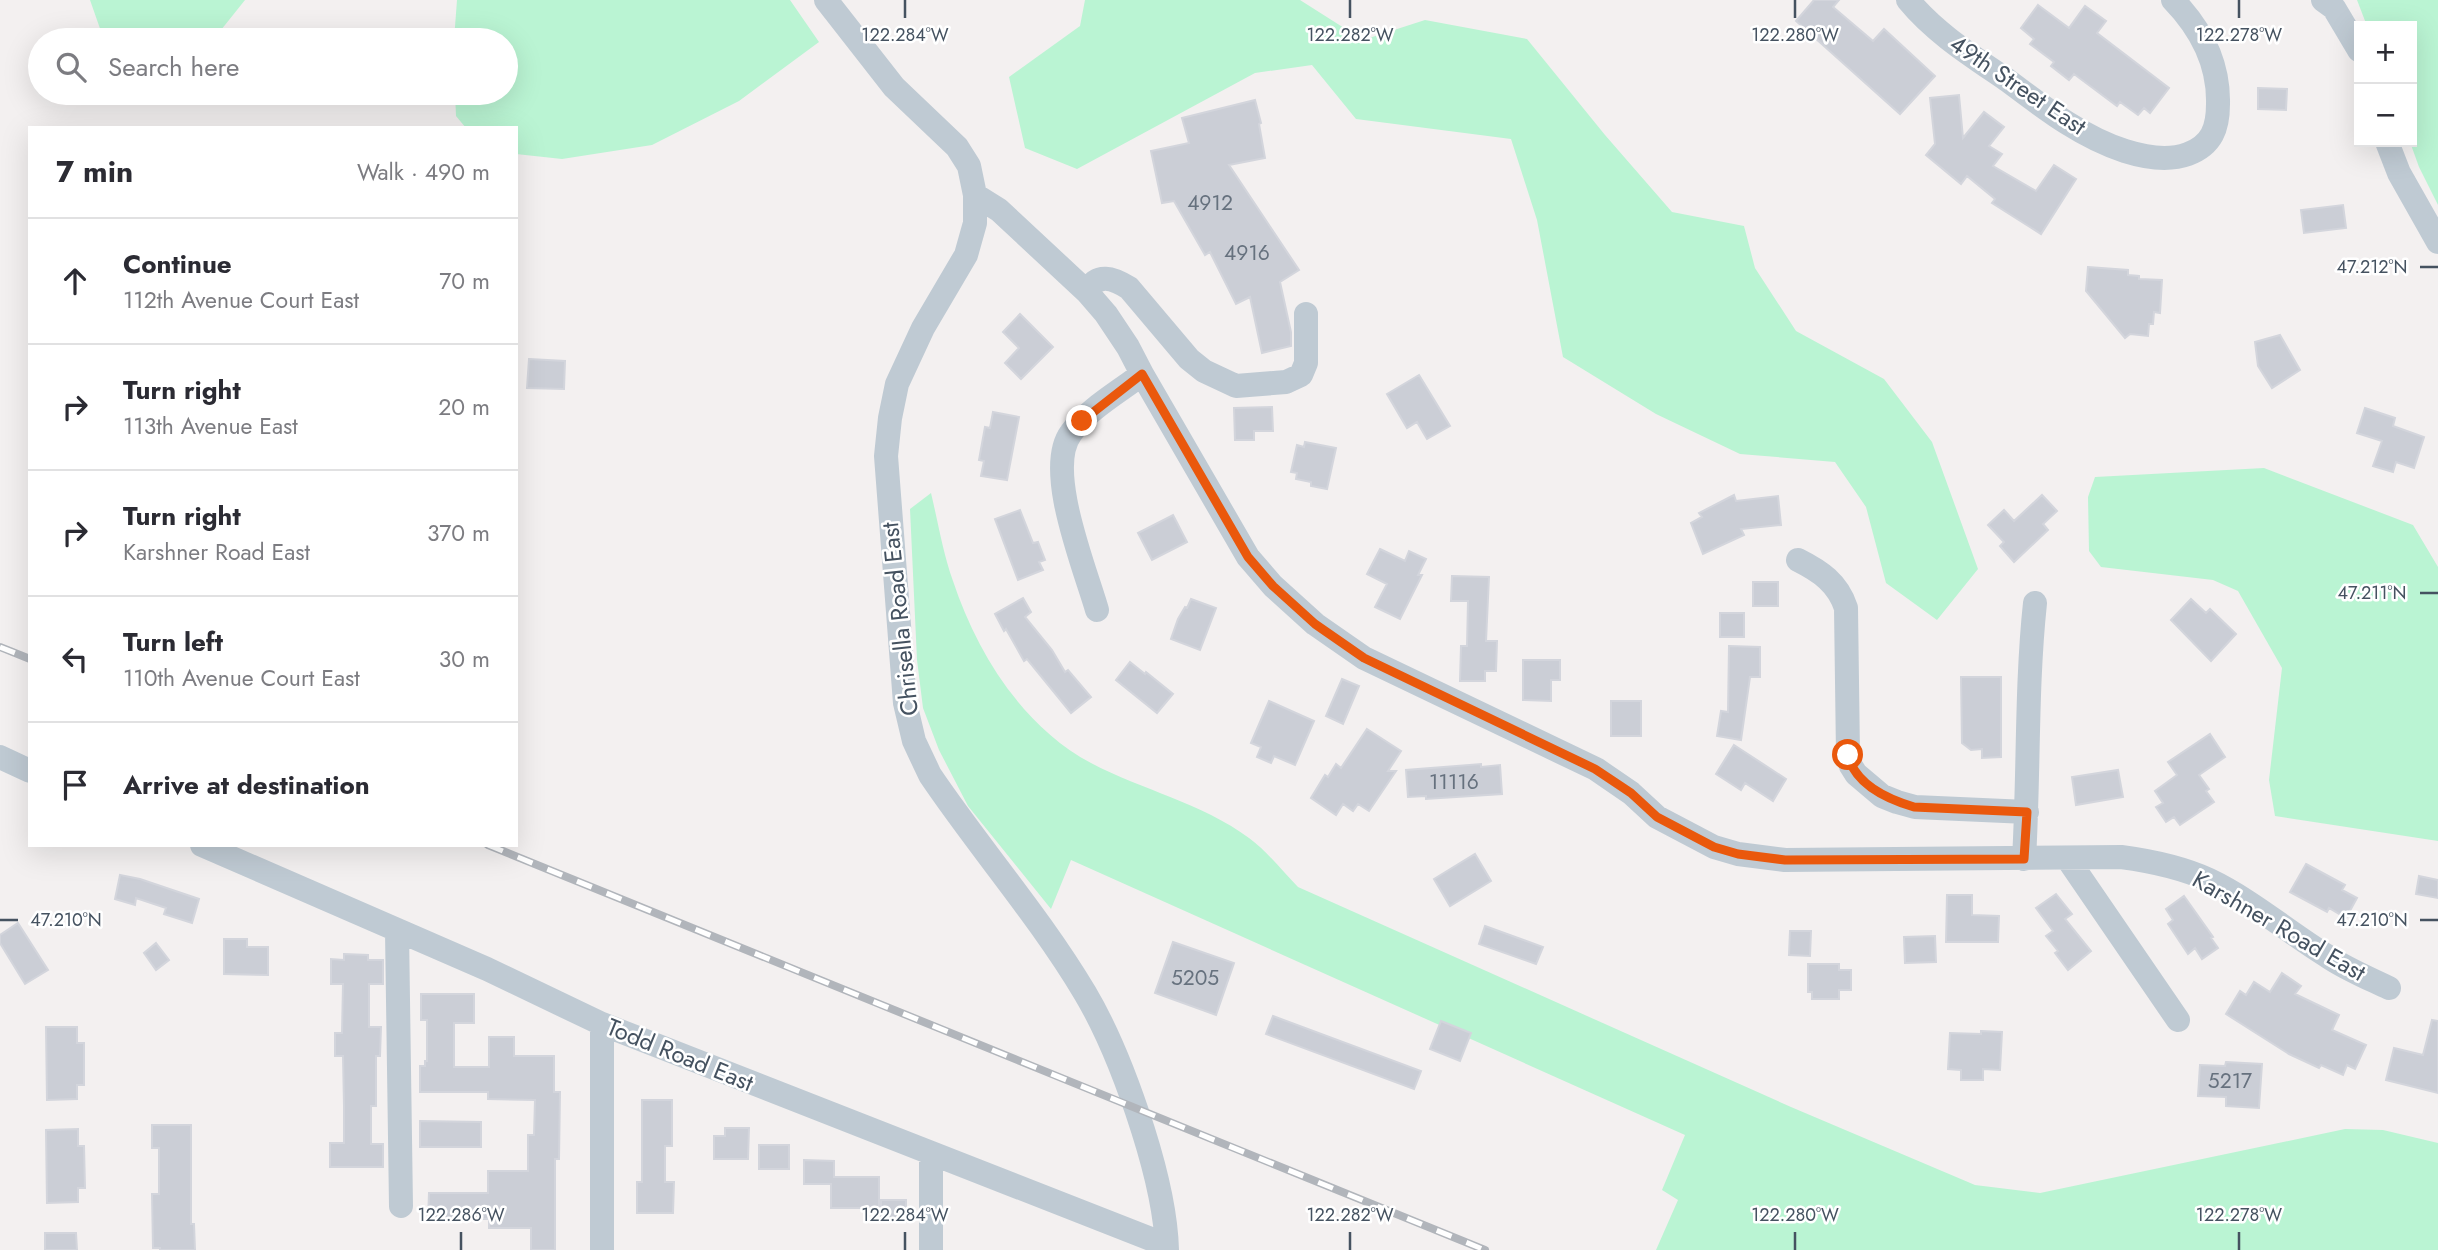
<!DOCTYPE html>
<html lang="en">
<head>
<meta charset="utf-8">
<style>
	body { margin:0; font-family:Jost,sans-serif; background:#f7f7f7; color:#2b2b33 }
	.controls { position:absolute; right:21px; top:21px; display:grid; overflow:hidden; border-radius:0px; box-shadow:0 7px 28px #0002 }
	.controls button { width:63px; height:63px; display:grid; place-items:center; padding:0; border:0; border-bottom:2px solid #e1e1e2; background:#fff; color:#2b2b33; font:35px sans-serif }
	.stop { position:absolute; width:21px; height:21px; margin:-16px; border:5px solid #ea580c; border-radius:50%; background:#fff }
	.stop.end { background:#ea580c; border-color:#fff; box-shadow:0 2px 7px #0008 }
	.list { margin:0; padding:0; list-style:none }
	h2 { display:flex; justify-content:space-between; align-items:center; height:91px; margin:0; padding:0 28px; font-size:30px }
	h2 small { font-size:23px; font-weight:400; color:#7c7c81 }
	.list li { display:grid; grid-template-columns:46px 1fr auto; gap:21px; align-items:center; box-sizing:border-box; height:126px; padding:0 28px; border-top:2px solid #e1e1e2 }
	.list b { display:block; font-size:26px; white-space:nowrap }
	.list p { margin:0; font-size:23px; white-space:nowrap; color:#7c7c81 }
	.list em { font-size:23px; font-style:normal; color:#7c7c81 }
	.icon { flex:none; width:38px; height:38px; fill:none; stroke:currentColor; stroke-width:2; stroke-linecap:round; stroke-linejoin:round }
	.map { position:relative; flex:none; width:2438px; height:1250px; overflow:hidden }
	.search { position:absolute; background:#fff; box-shadow:0 7px 28px #0002; left:28px; top:28px; width:490px; height:77px; display:flex; align-items:center; gap:18px; box-sizing:border-box; padding:0 24px; border-radius:38px; color:#7c7c81; font-size:26px }
	.panel { position:absolute; background:#fff; box-shadow:0 7px 28px #0002; left:28px; top:126px; width:490px; height:721px; border-radius:0px }
	.map>svg:first-child { display:block }
	.green { fill:#baf4d3 }
	.building { fill:#cbced6; stroke:#d3d5dc; stroke-width:2 }
	.lines { fill:none; stroke-linecap:round; stroke-linejoin:round }
	.minor { stroke:#bfcad3; stroke-width:24 }
	.rail-casing { stroke:#b1b5bb; stroke-width:8 }
	.rail { stroke:#fff; stroke-width:5; stroke-dasharray:16; stroke-linecap:butt }
	.route { stroke:#ea580c; stroke-width:9 }
	.ticks { fill:none; stroke:#455260; stroke-width:2.5 }
	.labels { text-anchor:middle; stroke-width:5; stroke-linejoin:round; paint-order:stroke }
	.number-label { font-size:21px; fill:#66717e }
	.street-label { font-size:24px; fill:#455260; stroke:#fff }
	.ticks-label { font-size:18px; text-anchor:middle; fill:#455260; stroke:#fff; stroke-width:5; stroke-linejoin:round; paint-order:stroke }
</style>
</head>
<body>
<div class="map">
<svg width="2438" height="1250" viewBox="0 0 2438 1250">
	<rect width="100%" height="100%" fill="#f3f0f0"/>
	<path class="green" d="M90 0H245L213 40H104Z
		M457 0H790L819 42 739 101 652 145 562 159 516 154V128H466L456 116 455 93H506V40H454Z
		M1085 0H1300L1363 40 1425 20 1527 39 1605 135 1672 212 1744 226 1755 268 1796 331 1884 379 1932 442 1978 569 1937 620 1886 583 1866 507 1835 462 1740 454 1656 414 1563 357 1537 220 1511 139 1356 119 1312 65 1255 73 1077 169 1025 148 1009 77 1080 26Z
		M2357 0H2438V205L2419 167 2410 142H2412V26H2367Z
		M2264 468 2413 525 2438 567V841L2275 816 2269 780 2282 668 2238 591 2213 580 2101 567 2089 551 2088 497 2095 477Z
		M931 493C938 522 943 553 953 581 977 653 1022 726 1091 763 1142 790 1202 803 1249 838 1267 851 1282 871 1298 887L1791 1107 1975 1185 2040 1193 2345 1129 2383 1130 2438 1143V1250H1656L1678 1200 1662 1190 1685 1135 1071 860 1051 909 968 806 939 750 923 708 917 660 910 509Z"/>
	<path class="building" d="M1814 0H1839L1833 7 1873 41 1884 29 1935 76 1900 114 1796 21Z
		M2038 5 2069 28 2085 6 2106 21 2097 33 2169 88 2150 113 2144 108 2138 115 2120 102 2117 106 2074 74 2069 80 2051 66 2054 62 2030 44 2034 39 2021 28Z
		M2258 88 2287 89 2286 110 2258 109Z
		M1959 95 1963 138 1984 112 2004 127 1989 146 2002 154 1993 166 2036 191 2054 165 2076 179 2041 234 1992 203 1995 199 1967 176 1961 184 1926 155 1935 144 1930 98Z
		M1255 100 1261 123 1259 124 1265 158 1229 165 1299 270 1280 282 1291 332V346L1262 353 1250 297 1236 304 1210 252 1205 255 1174 201 1162 203 1151 151 1189 143 1182 118Z
		M2343 205 2346 228 2304 233 2301 210Z
		M2088 267 2128 270V275L2139 276V279L2162 280 2160 313 2154 312 2153 324H2149L2148 336 2130 334 2125 338 2086 291Z
		M1020 314 1053 347 1021 379 1005 363 1019 348 1003 332Z
		M2280 335 2300 370 2272 388 2258 366 2255 342Z
		M529 359 565 361 564 389 527 388Z
		M1419 375 1450 426 1427 439 1417 422 1407 428 1387 394Z
		M1272 407 1273 431H1254V440H1235L1234 408Z
		M2365 408 2395 418 2393 426 2424 437 2414 468 2396 462 2393 472 2373 466 2382 441 2357 433Z
		M993 412 1019 417 1007 480 981 476 984 461 979 460 985 427 990 428Z
		M1305 442 1336 448 1327 489 1311 486V482L1296 479 1297 473 1291 472 1297 445 1304 447Z
		M1734 495 1736 501 1778 496 1781 525 1741 529 1744 535 1703 554 1691 523 1702 517 1699 513Z
		M2042 495 2057 511 2043 524 2048 530 2014 562 2000 546 2004 542 1988 525 2004 510 2014 521Z
		M1020 510 1033 543 1038 542 1045 560 1039 562 1043 570 1018 580 995 519Z
		M1173 515 1187 542 1152 560 1138 533Z
		M1380 549 1405 561 1409 551 1426 559 1418 575H1422L1400 619 1375 607 1387 584 1367 574Z
		M1452 576 1489 577 1486 641H1497L1496 671H1485V681H1460L1461 646H1467L1468 601H1451Z
		M1753 582H1778V606H1753Z
		M1023 598 1031 612 1025 617 1052 650 1065 672 1068 670 1091 697 1071 713 1027 659 1024 661 1006 629 1004 631 995 614Z
		M1191 599 1216 608 1200 650 1171 639 1178 619 1185 607 1187 608Z
		M2191 599 2206 613 2210 609 2236 634 2211 661 2171 620Z
		M1720 613H1744V637H1720Z
		M1729 646 1760 647V677H1750L1741 740 1717 736 1721 711 1728 712Z
		M1523 660H1560V680H1551V701L1523 700Z
		M1130 662 1145 674 1146 672 1173 694 1157 713 1116 680Z
		M1961 677H2001V757L1982 758V749L1971 750 1962 743Z
		M1342 679 1359 686 1343 724 1326 716Z
		M1269 701 1314 721 1295 765 1274 756 1271 763 1257 757 1261 747 1251 743Z
		M1611 701H1641V736H1611Z
		M1367 729 1401 751 1388 771H1396L1369 811 1358 804 1353 811 1343 804 1336 815 1311 798 1325 775 1328 777 1336 764 1341 768Z
		M2210 734 2225 757 2199 775 2209 789 2206 791 2214 802 2180 825 2174 817 2166 822 2156 807 2163 803 2155 791 2177 775 2168 762Z
		M1734 745 1786 779 1773 801 1745 783 1741 790 1716 774Z
		M1481 764V767L1500 765 1502 794 1426 799V796L1408 797 1406 770Z
		M2118 770 2123 797 2076 805 2072 777Z
		M1475 854 1491 881 1450 906 1434 879Z
		M2306 864 2345 885 2342 890 2357 898 2346 918 2329 908 2327 912 2290 892Z
		M120 875 140 879 199 899 192 923 164 914 166 908 136 898 135 905 115 899Z
		M2419 876 2438 880V898L2416 894Z
		M2056 894 2072 914 2065 919 2091 951 2068 970 2055 953 2058 951 2046 936 2053 931 2036 908Z
		M1947 895H1972V915L1999 916 1998 942H1946Z
		M2184 896 2213 937 2211 938 2218 948 2202 959 2195 948 2188 954 2168 924 2173 920 2166 909Z
		M18 923 48 970 25 984 0 943V935Z
		M1485 926 1543 947 1536 964 1479 944Z
		M1790 931H1811L1810 956 1789 955Z
		M1935 936 1936 962 1905 963 1904 937Z
		M224 939H247V947H268V975L224 974Z
		M1173 942 1234 963 1216 1015 1155 993Z
		M156 943 169 960 156 970 144 953Z
		M344 954 368 955V960H383V984H369V1027H381L380 1056H376V1106H371V1144H383V1167H330V1143H344V1106L343 1056H335V1033H342L343 984H331V959L344 960Z
		M1808 964H1839V970H1851V990H1839V999H1812V992H1808Z
		M2282 973 2301 986 2295 994 2339 1015 2332 1030 2366 1045 2355 1069 2347 1065 2343 1075 2321 1065 2319 1068 2289 1054 2226 1014 2240 991 2246 995 2254 982 2270 992Z
		M421 994H474V1023H454V1067H489V1037H514V1056H554V1092H560L559 1159H555V1250H531V1228H489V1219H428L429 1193H488V1171H528V1135H534L535 1100 488 1099V1092H420V1066H425V1061H427V1020H421Z
		M1273 1016 1421 1071 1414 1089 1266 1034Z
		M2432 1020 2438 1021V1093L2386 1080 2394 1048 2423 1055Z
		M1441 1021 1471 1033 1460 1061 1430 1049Z
		M46 1027H77V1043H84V1085H77V1099L47 1100Z
		M1981 1031 2002 1032 2000 1070 1983 1069V1080H1961V1070L1948 1069 1950 1033 1981 1034Z
		M2226 1062 2262 1064 2259 1108 2226 1106V1097L2198 1096 2200 1065 2225 1066Z
		M642 1100H672V1146H665V1182H674L673 1213H637V1182H642Z
		M420 1121 481 1122V1147H420Z
		M152 1125H191V1224H194L195 1250H160V1248H153L152 1194H159V1148H152Z
		M725 1128H749L748 1159H714V1136H725Z
		M78 1129V1146H84L85 1188H78V1202L47 1203 46 1130Z
		M759 1145H789V1169H759Z
		M804 1160 834 1161V1177H879V1208H831V1184H804Z
		M881 1200H906V1222L881 1221Z
		M45 1233H76L77 1250H45Z"/>
	<g class="lines">
		<path class="minor" d="M826 0 894 87 957 147 969 166 975 195V223L966 255 923 328 897 384 890 418 886 456 905 703 914 741 930 775C980 849 1039 916 1085 993 1110 1035 1128 1083 1143 1130 1155 1168 1166 1210 1167 1250
			M1908 0C1935 33 1972 56 2007 80 2043 107 2081 137 2125 151 2144 157 2169 161 2188 154 2212 145 2218 128 2218 104 2219 63 2201 29 2173 0
			M2323 0 2334 8 2359 50
			M2387 142 2399 173 2438 242
			M975 195 999 210 1087 292 1106 314 1128 347 1142 374 1248 557 1273 586 1315 624 1364 658 1596 769 1631 793 1657 817 1714 847 1738 854 1785 860 2121 857C2151 861 2181 867 2209 880 2251 900 2288 932 2327 956 2346 969 2368 978 2389 988
			M1087 292C1097 272 1113 278 1129 288L1189 359 1204 371 1236 386 1286 382 1301 375 1306 363V314
			M1798 560C1820 571 1838 583 1846 608L1848 755 1851 766 1856 774 1882 796 1897 802 1915 807 2027 812
			M1097 610C1085 568 1044 469 1071 433 1088 409 1119 392 1142 374
			M0 757 30 771
			M202 845 487 969 602 1024 1166 1245
			M2067 858 2178 1020
			M2024 859C2029 773 2026 688 2035 603
			M397 931 401 1206
			M602 1024V1250
			M931 1154V1250"/>
		<g class="rail-casing">
			<path id="rail" d="M0 647 30 659
				M488 845 1485 1250"/>
		</g>
		<use href="#rail" class="rail"/>
	</g>
	<g class="lines">
		<path class="route" d="M1082 421 1142 374 1248 557 1273 586 1315 624 1364 658 1595 769 1631 793 1657 817 1714 847 1738 854 1785 860 2024 859 2027 812 1914 807C1887 799 1855 785 1848 755"/>
	</g>
	<path class="ticks" d="M905 0V18M1350 0V18M1795 0V18M2239 0V18M2420 267H2438M2420 593H2438M0 920H18M2420 920H2438M461 1232V1250M905 1232V1250M1350 1232V1250M1795 1232V1250M2239 1232V1250"/>
	<g class="labels">
		<g class="number-label">
			<text x="1210" y="210">4912</text>
			<text x="1247" y="260">4916</text>
			<text x="1454" y="789">11116</text>
			<text x="1195" y="985">5205</text>
			<text x="2230" y="1088">5217</text>
		</g>
		<g class="street-label">
			<text transform="translate(2018 85) rotate(34)" y="8">49th Street East</text>
			<text transform="translate(900 619) rotate(-96)" y="8">Chrisella Road East</text>
			<text transform="translate(2279 926) rotate(30)" y="8">Karshner Road East</text>
			<text transform="translate(680 1055) rotate(22)" y="8">Todd Road East</text>
		</g>
	</g>
	<g class="ticks-label">
		<text x="905" y="41">122.284°W</text>
		<text x="1350" y="41">122.282°W</text>
		<text x="1795" y="41">122.280°W</text>
		<text x="2239" y="41">122.278°W</text>
		<text x="2372" y="273">47.212°N</text>
		<text x="2372" y="599">47.211°N</text>
		<text x="66" y="926">47.210°N</text>
		<text x="2372" y="926">47.210°N</text>
		<text x="461" y="1221">122.286°W</text>
		<text x="905" y="1221">122.284°W</text>
		<text x="1350" y="1221">122.282°W</text>
		<text x="1795" y="1221">122.280°W</text>
		<text x="2239" y="1221">122.278°W</text>
	</g>
</svg>
<div class="controls">
<button>+</button>
<button>−</button>
</div>
<div class="stop" style="left:1848px;top:755px"></div>
<div class="stop end" style="left:1082px;top:421px"></div>
<div class="search"><svg class="icon" aria-label="search" viewBox="0 0 24 24"><circle cx="10" cy="10" r="6"/><path d="M15 15l6 6"/></svg>Search here</div>
<section class="panel">
<h2>7 min<small>Walk · 490 m</small></h2>
<ul class="list">
<li><svg class="icon" aria-label="ahead" viewBox="0 0 24 24"><path d="M12 20V5M6 11l6-6 6 6"/></svg><div><b>Continue</b><p>112th Avenue Court East</p></div><em>70 m</em></li>
<li><svg class="icon" aria-label="right" viewBox="0 0 24 24"><path d="M7 20v-9h11M14 6l5 5-5 5"/></svg><div><b>Turn right</b><p>113th Avenue East</p></div><em>20 m</em></li>
<li><svg class="icon" aria-label="right" viewBox="0 0 24 24"><path d="M7 20v-9h11M14 6l5 5-5 5"/></svg><div><b>Turn right</b><p>Karshner Road East</p></div><em>370 m</em></li>
<li><svg class="icon" aria-label="left" viewBox="0 0 24 24"><path d="M17 20v-9H6M10 6l-5 5 5 5"/></svg><div><b>Turn left</b><p>110th Avenue Court East</p></div><em>30 m</em></li>
<li><svg class="icon" aria-label="arrive" viewBox="0 0 24 24"><path d="M6 21V4h12l-3 4 3 4H6"/></svg><div><b>Arrive at destination</b></div></li>
</ul>
</section>
</div>
</body>
</html>
